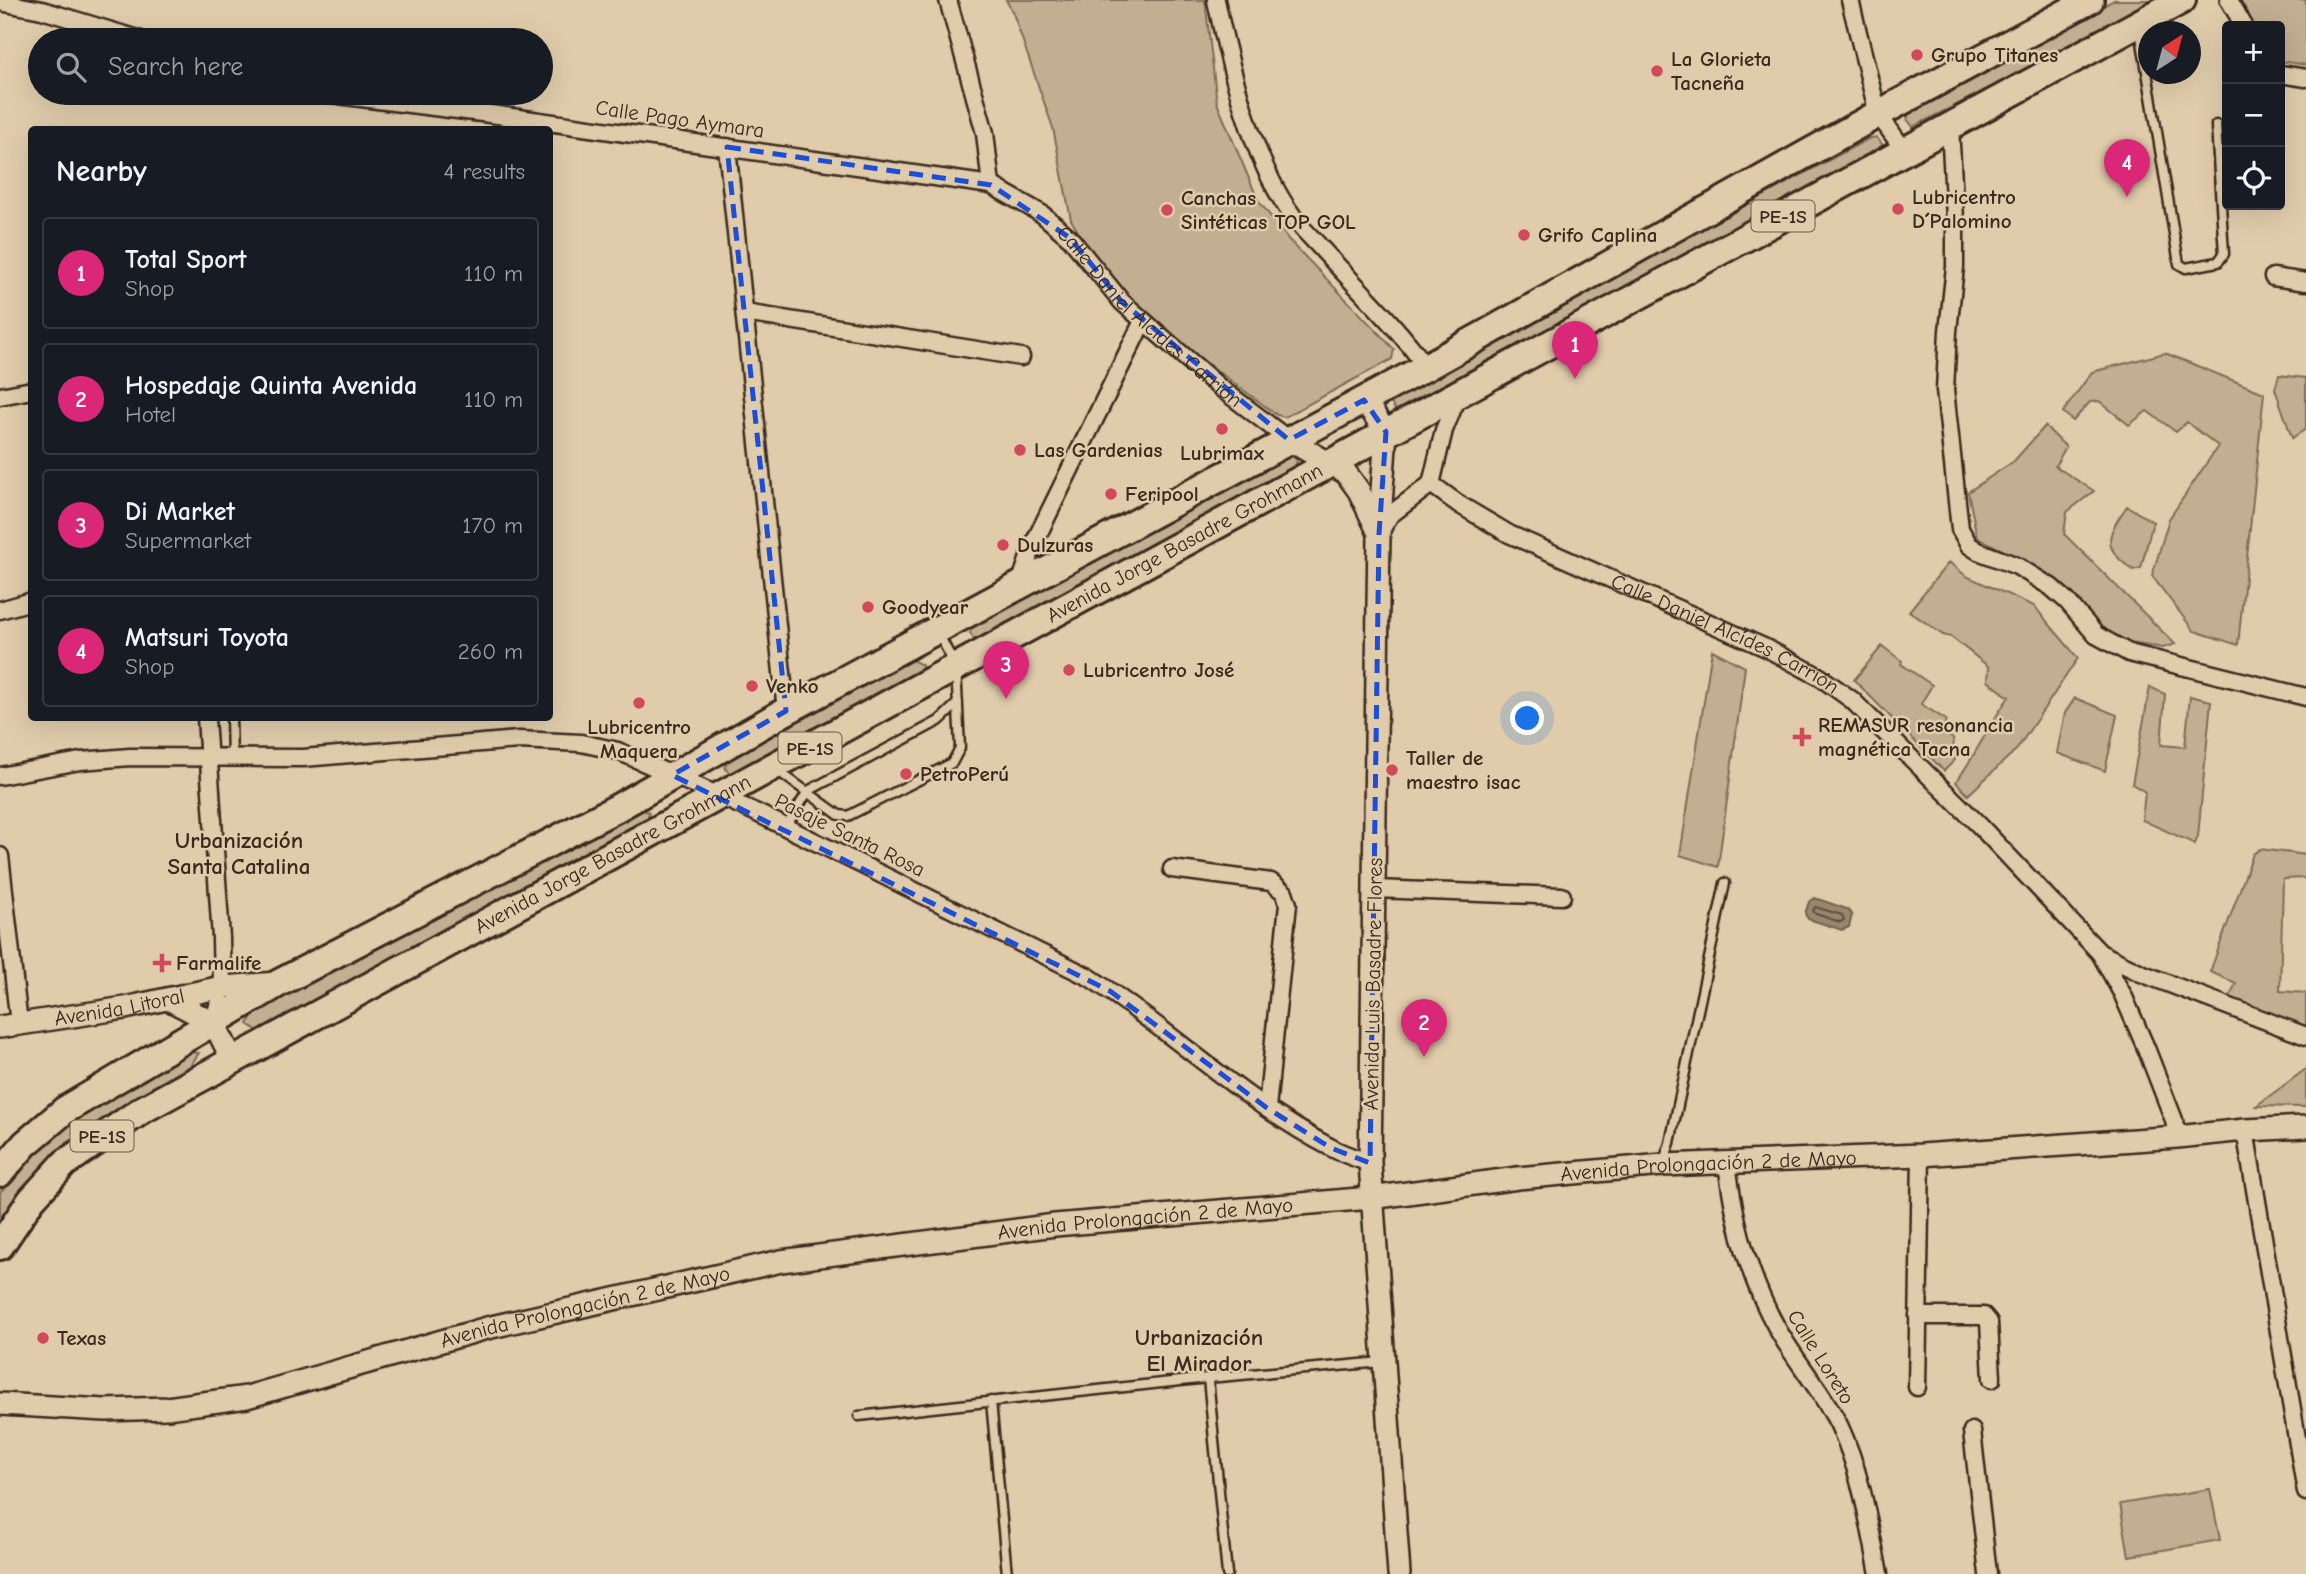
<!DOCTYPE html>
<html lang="en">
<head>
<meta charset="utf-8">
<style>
	body { margin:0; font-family:"Comic Neue",sans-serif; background:#242831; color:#f1f3f6 }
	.controls { position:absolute; right:21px; top:21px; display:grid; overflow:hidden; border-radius:7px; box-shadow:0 7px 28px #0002 }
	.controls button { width:63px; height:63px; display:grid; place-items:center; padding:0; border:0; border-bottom:2px solid #363941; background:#171b24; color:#f1f3f6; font:35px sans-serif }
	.compass { position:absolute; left:2138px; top:21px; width:63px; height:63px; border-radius:50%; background:#171b24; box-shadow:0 7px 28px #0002; rotate:36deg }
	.you { position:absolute; left:1528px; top:719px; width:24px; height:24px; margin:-18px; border:5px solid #fff; border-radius:50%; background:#1a73e8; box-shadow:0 0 0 10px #1a73e833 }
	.badge { display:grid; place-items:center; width:46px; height:46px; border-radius:50%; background:#db2777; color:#fff; font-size:23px; font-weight:700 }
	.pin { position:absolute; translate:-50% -58px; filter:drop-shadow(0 2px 4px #0008) }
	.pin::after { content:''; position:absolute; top:37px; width:24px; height:21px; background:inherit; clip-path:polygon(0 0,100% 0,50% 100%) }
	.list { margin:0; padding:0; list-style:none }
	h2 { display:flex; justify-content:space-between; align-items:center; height:91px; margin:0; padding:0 28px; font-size:30px }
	h2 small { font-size:23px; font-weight:400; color:#9ea1a6 }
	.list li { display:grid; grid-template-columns:46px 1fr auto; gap:21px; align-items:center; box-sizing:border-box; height:112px; margin:0 14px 14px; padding:0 14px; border:2px solid #363941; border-radius:7px }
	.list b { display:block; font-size:26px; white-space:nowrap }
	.list p { margin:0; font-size:23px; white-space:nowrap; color:#9ea1a6 }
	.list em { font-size:23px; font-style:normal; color:#9ea1a6 }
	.icon { flex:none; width:38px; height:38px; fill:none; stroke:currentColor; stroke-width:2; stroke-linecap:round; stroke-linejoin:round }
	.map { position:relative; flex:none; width:2306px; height:1574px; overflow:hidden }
	.search { position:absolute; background:#171b24; box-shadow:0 7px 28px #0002; left:28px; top:28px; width:525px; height:77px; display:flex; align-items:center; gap:18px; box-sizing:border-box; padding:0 24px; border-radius:38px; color:#9ea1a6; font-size:26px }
	.panel { position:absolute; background:#171b24; box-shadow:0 7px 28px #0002; left:28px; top:126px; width:525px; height:595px; border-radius:7px }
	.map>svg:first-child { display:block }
	.green { fill:#c2ae91; stroke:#7e6c58; stroke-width:2 }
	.water { fill:#98866e; stroke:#73614e; stroke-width:2 }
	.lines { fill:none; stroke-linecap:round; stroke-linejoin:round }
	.shore { stroke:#604f3e; stroke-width:2 }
	.service-casing { stroke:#3b2a1e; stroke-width:13 }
	.minor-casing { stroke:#3b2a1e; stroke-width:21 }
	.tertiary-casing { stroke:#3b2a1e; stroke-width:26 }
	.trunk-casing { stroke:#3b2a1e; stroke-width:32 }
	.service { stroke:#e0ccab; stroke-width:8 }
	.minor { stroke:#e0ccab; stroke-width:16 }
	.tertiary { stroke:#e0ccab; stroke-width:21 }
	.trunk { stroke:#e0ccab; stroke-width:26 }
	.marked { fill:none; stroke:#1d4ed8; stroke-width:5; stroke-dasharray:14 9; stroke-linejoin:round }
	.poi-dot { fill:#d1495b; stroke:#e0ccab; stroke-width:2.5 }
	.labels { text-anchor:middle; stroke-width:5; stroke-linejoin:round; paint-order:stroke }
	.shield { fill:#e0ccab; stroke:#6c5b48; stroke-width:2 }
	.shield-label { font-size:19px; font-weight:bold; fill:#3b2a1e }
	.poi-label { font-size:21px; font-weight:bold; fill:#3b2a1e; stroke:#e0ccab; text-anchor:start }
	.street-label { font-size:21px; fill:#3b2a1e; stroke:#e0ccab }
	.neighbourhood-label { font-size:23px; font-weight:bold; fill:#3b2a1e; stroke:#e0ccab }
</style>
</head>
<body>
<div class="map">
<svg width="2306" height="1574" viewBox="0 0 2306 1574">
	<rect width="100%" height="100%" fill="#e0ccab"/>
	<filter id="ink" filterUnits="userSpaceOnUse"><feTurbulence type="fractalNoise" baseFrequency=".0143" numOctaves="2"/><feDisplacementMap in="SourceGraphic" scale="14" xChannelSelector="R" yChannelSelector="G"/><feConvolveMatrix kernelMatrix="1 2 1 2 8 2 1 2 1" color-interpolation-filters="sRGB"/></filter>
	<g filter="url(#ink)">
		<path class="green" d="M1006 0H1205L1217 103 1258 200 1289 240 1394 349 1392 359 1285 417 1277 415 1156 325 1130 303 1093 257 1071 220 1053 128 1013 13Z
			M2114 0H2161L1913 127 1907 119 1911 109Z
			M2239 0H2306V65L2280 61V26H2253Z
			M1876 137 1882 144 1880 152 1404 410 1396 411 1390 402 1394 396 1868 139Z
			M2165 353 2264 393 2238 645 2194 631 2152 576 2169 519 2218 446 2187 422 2176 432 2147 411 2129 425 2099 401 2090 402 2073 421 2063 412 2092 372Z
			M2279 375 2306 378V429L2292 438 2275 389Z
			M2045 426 2066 447 2055 466 2094 491 2067 512 2064 534 2175 644 2163 648 2110 640 2094 627 2044 572 1977 537 1968 492 2014 461Z
			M1289 454 1297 460 1295 470 986 639H974L970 633 973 623Z
			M2127 506 2153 522 2141 568 2133 570C2100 547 2107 535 2127 506Z
			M1949 562 1966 576 2034 606 2078 658 2017 749 1968 795 1956 782C1976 755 1989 724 2009 697L1988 681 1989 667 1951 637 1943 635 1909 611Z
			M1882 646 1902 661 1901 664 1932 685 1921 704 1946 720 1942 732 1953 739 1955 760 1944 771 1854 680Z
			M1712 650 1745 667 1718 867 1680 855Z
			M912 660 922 665 921 675 741 773 730 774 725 768 727 760Z
			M2150 687 2165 694 2161 745 2185 747 2190 696 2211 701 2198 836 2195 844 2142 820 2145 792 2132 784Z
			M2075 698 2117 715 2105 771 2057 753 2065 713Z
			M636 808 649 812 647 823 258 1031 248 1024 254 1012Z
			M2260 849 2306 855V878L2283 879 2280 991 2306 993V1030L2228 1001 2236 983 2210 972 2253 854Z
			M187 1052 199 1053 191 1065C115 1110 51 1144 0 1219V1192L54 1134 105 1100Z
			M2306 1069V1107L2256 1106Z
			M2210 1489 2220 1540 2129 1556 2120 1504Z"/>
		<path class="water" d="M1815 898 1847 909 1852 915 1849 927 1842 930 1808 919 1805 914 1809 902Z"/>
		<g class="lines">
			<path class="shore" d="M1815 907 1842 915 1844 920 1840 922 1816 914 1813 911Z"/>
			<g class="service-casing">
				<path id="service" d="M2140 30 2179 264 2186 268 2218 262 2224 254 2216 125
					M231 718 232 758
					M778 771 839 815 848 816 952 763 960 748 956 667 938 633
					M786 827 808 791 939 721 958 703
					M1663 1164 1670 1143 1725 883
					M1208 1378 1227 1574
					M991 1401 1007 1574
					M859 1416 1208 1378 1382 1362"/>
			</g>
			<g class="minor-casing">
				<g id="minor">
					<path d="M948 0 985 133 991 185"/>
					<path d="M1216 0C1230 67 1252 160 1292 215 1300 227 1311 237 1320 247 1356 287 1395 323 1426 367"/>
					<path d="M1850 0 1878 114 1904 150"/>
					<path d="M2229 0 2244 26"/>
					<path d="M0 2 42 10 141 40"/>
					<path d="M2280 74 2306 78"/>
					<path id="s1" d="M321 93 498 115 991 185 1042 214 1070 238 1122 302 1218 386 1289 440"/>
					<path d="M1950 126 1955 219V267L1948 331 1945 390 1960 529 1969 545 1978 551 2017 566 2051 587 2067 601 2096 635 2129 653 2306 697"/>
					<path d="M727 147 786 711"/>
					<path d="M2273 277 2306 282"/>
					<path d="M745 313 1021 357"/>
					<path d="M0 396 32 390"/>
					<path id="s2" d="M1431 484 1460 505 1509 534 1766 648 1820 677 1852 700 1979 825 2100 953 2123 995 2146 1048 2174 1120 2177 1137"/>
					<path d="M1380 532 1390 515 1431 484 1444 430 1459 393"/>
					<path d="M1019 587 1033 545 1143 321"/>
					<path d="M0 610 32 601"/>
					<path d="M206 718 221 938 222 987 214 1023"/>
					<path d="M0 776 80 761 130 757 303 758 519 740 581 743 618 751 755 812 1089 977C1171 1030 1242 1101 1330 1147 1342 1154 1356 1158 1370 1163"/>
					<path d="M0 856 19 1024"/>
					<path d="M1172 869 1271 882 1284 892 1288 904 1267 1108"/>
					<path d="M1374 889 1562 896"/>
					<path d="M2100 953 2141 973 2306 1036"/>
					<path d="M2245 1130 2306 1492"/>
					<path d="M1727 1163C1734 1221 1749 1279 1778 1330 1797 1363 1822 1391 1839 1425 1861 1472 1869 1523 1879 1574"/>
					<path d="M1918 1316H1984L1989 1322 1992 1379"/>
					<path d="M1917 1387 1921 1155"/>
					<path d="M1972 1431 1988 1574"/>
				</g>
			</g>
			<g class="tertiary-casing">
				<g id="tertiary">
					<path d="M1364 400 1386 432 1379 534 1370 1163 1399 1574"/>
					<path d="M1289 440 1346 473 1359 491 1377 529"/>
					<path d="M168 999 214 1023 233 1061"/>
					<path id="s3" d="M0 1027 125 1008 222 987 278 983"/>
					<path id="s4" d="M0 1404 105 1410 167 1408 247 1397 487 1328 781 1261 1055 1225 1371 1198 1518 1178 1663 1165 1921 1155 2177 1137 2245 1130 2306 1127"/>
				</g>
			</g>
			<g class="trunk-casing">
				<g id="trunk">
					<path d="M0 1173 25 1144 65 1110 279 983 617 808 786 711 1426 367 1878 114 2090 0"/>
					<path id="s5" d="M0 1246 31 1200 65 1163 142 1110 2182 0"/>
				</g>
			</g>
			<use href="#service" class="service"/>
			<use href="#minor" class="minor"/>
			<use href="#tertiary" class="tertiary"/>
			<use href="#trunk" class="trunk"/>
		</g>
	</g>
	<path class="marked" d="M727 147 991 185 1070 238 1122 302 1289 440 1364 400 1386 432 1379 534 1370 1163 1331 1148 1267 1108 1110 991 672 775 786 711Z"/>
	<g class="poi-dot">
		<circle cx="1917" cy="55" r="7"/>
		<circle cx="1657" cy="71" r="7"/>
		<circle cx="1898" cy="209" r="7"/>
		<circle cx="1167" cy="210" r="7"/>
		<circle cx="1524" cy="235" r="7"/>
		<circle cx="1222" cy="429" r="7"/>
		<circle cx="1020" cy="450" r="7"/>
		<circle cx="1111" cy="494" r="7"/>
		<circle cx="1003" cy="545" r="7"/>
		<circle cx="868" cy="607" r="7"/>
		<circle cx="1069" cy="670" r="7"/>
		<circle cx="752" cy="686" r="7"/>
		<circle cx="639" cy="703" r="7"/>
		<path d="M1798.5 726.5h7v7h7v7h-7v7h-7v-7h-7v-7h7z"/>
		<circle cx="1392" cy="770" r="7"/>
		<circle cx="906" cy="774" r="7"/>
		<path d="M158.5 952.5h7v7h7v7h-7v7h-7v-7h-7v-7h7z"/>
		<circle cx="43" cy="1338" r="7"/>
	</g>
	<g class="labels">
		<g class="shield">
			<rect x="1751.5" y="200.5" width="63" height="31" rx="5"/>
			<rect x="778.5" y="732.5" width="63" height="31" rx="5"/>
			<rect x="70.5" y="1120.5" width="63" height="31" rx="5"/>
		</g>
		<g class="shield-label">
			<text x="1783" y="223">PE-1S</text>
			<text x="810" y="755">PE-1S</text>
			<text x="102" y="1143">PE-1S</text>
		</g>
		<g class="poi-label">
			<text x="1931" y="62">Grupo Titanes</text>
			<text x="1671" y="66">La Glorieta<tspan x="1671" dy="24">Tacneña</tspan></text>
			<text x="1912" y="204">Lubricentro<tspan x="1912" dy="24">D´Palomino</tspan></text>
			<text x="1181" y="205">Canchas<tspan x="1181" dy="24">Sintéticas TOP GOL</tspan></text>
			<text x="1538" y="242">Grifo Caplina</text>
			<text x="1034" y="457">Las Gardenias</text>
			<text x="1222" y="460" text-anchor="middle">Lubrimax</text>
			<text x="1125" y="501">Feripool</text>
			<text x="1017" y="552">Dulzuras</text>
			<text x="882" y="614">Goodyear</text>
			<text x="1083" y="677">Lubricentro José</text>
			<text x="766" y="693">Venko</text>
			<text x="1818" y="732">REMASUR resonancia<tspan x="1818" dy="24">magnética Tacna</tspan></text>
			<text x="639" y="734" text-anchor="middle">Lubricentro<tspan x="639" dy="24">Maquera</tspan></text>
			<text x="1406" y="765">Taller de<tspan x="1406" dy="24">maestro isac</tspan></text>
			<text x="920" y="781">PetroPerú</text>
			<text x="176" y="970">Farmalife</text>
			<text x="57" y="1345">Texas</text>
		</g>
		<g class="street-label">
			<text transform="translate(680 119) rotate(8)" y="7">Calle Pago Aymara</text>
			<text dy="7" stroke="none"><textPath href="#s1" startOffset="884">Calle Daniel Alcídes Carrión</textPath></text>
			<text dy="7" stroke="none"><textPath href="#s5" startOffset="1386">Avenida Jorge Basadre Grohmann</textPath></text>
			<text dy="7" stroke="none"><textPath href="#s2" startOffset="331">Calle Daniel Alcídes Carrión</textPath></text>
			<text transform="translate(850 835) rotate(26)" y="7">Pasaje Santa Rosa</text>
			<text dy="7" stroke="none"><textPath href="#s5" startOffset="735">Avenida Jorge Basadre Grohmann</textPath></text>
			<text transform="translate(1373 984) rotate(-89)" y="7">Avenida Luis Basadre Flores</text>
			<text dy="7" stroke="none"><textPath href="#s3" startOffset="121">Avenida Litoral</textPath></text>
			<text dy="7" stroke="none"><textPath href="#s4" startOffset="1732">Avenida Prolongación 2 de Mayo</textPath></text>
			<text dy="7" stroke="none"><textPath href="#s4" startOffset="1166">Avenida Prolongación 2 de Mayo</textPath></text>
			<text dy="7" stroke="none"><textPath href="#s4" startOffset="598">Avenida Prolongación 2 de Mayo</textPath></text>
			<text transform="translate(1821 1357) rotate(58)" y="7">Calle Loreto</text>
		</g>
		<g class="neighbourhood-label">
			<text x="239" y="848">Urbanización<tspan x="239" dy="26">Santa Catalina</tspan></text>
			<text x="1199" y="1345">Urbanización<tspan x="1199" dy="26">El Mirador</tspan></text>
		</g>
	</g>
</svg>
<div class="controls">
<button>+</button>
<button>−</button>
<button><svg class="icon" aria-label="locate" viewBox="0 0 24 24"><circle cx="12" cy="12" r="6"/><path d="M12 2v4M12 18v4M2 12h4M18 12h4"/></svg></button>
</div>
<svg class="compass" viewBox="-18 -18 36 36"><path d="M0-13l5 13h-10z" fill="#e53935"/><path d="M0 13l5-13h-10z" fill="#9ea1a6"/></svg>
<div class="you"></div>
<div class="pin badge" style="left:1575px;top:379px">1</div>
<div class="pin badge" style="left:1424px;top:1057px">2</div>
<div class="pin badge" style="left:1006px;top:699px">3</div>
<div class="pin badge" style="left:2127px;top:197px">4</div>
<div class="search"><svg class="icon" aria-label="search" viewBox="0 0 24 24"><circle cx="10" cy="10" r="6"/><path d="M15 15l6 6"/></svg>Search here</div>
<section class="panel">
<h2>Nearby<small>4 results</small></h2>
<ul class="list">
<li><span class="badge">1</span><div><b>Total Sport</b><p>Shop</p></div><em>110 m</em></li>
<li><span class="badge">2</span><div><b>Hospedaje Quinta Avenida</b><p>Hotel</p></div><em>110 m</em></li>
<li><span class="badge">3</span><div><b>Di Market</b><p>Supermarket</p></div><em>170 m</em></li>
<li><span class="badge">4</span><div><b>Matsuri Toyota</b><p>Shop</p></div><em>260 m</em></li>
</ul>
</section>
</div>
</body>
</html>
